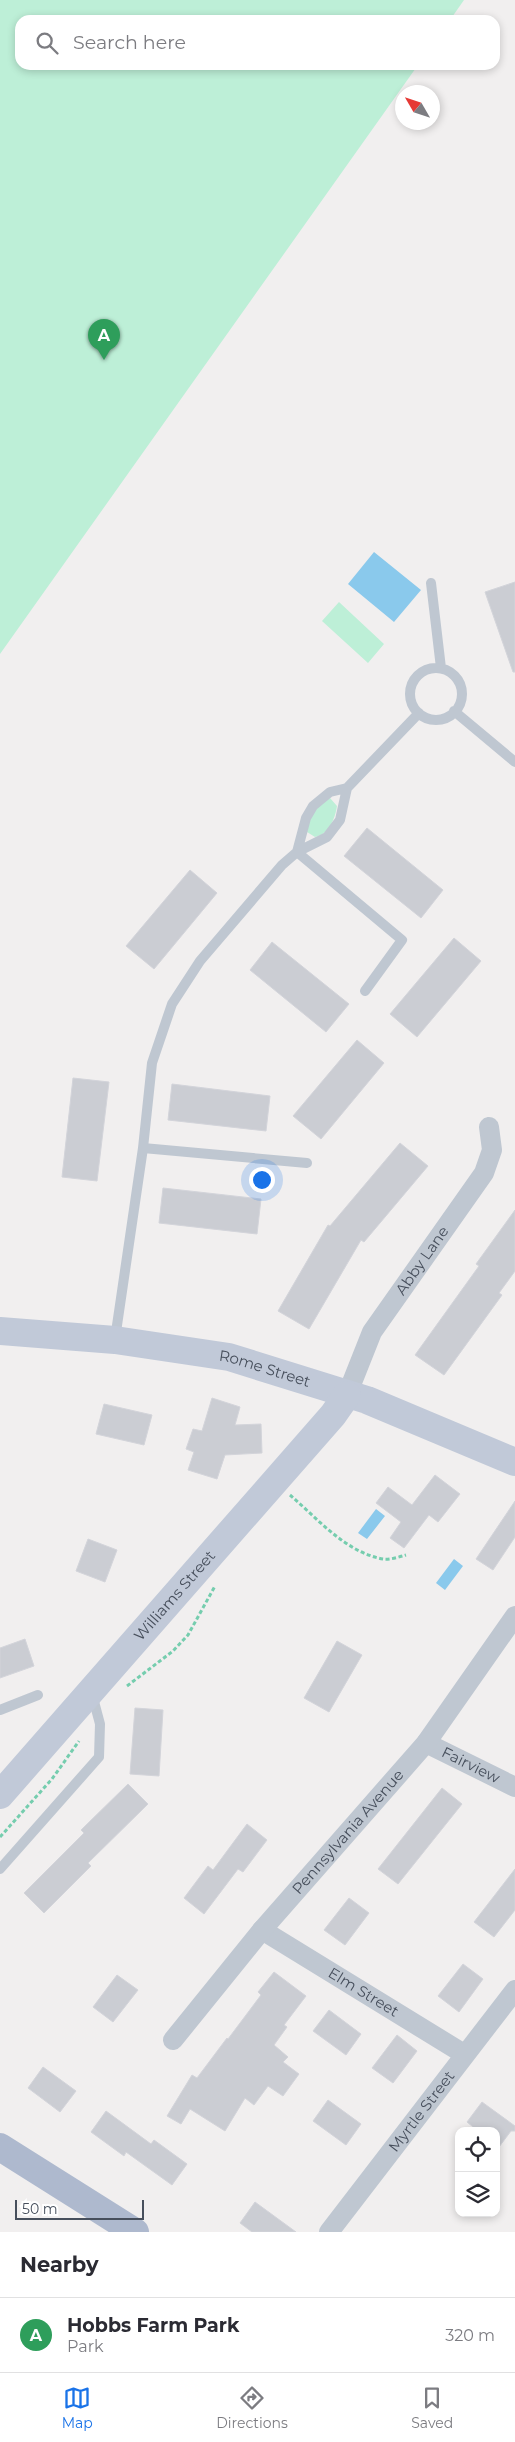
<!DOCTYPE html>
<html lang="en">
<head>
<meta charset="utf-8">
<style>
	body { margin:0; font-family:Montserrat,sans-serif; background:#f7f7f7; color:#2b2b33 }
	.controls { position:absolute; right:15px; bottom:15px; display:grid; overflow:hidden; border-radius:10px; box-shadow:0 2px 8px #0003 }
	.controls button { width:45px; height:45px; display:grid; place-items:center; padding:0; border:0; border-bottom:1px solid #e1e1e2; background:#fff; color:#2b2b33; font:25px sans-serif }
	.compass { position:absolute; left:395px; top:85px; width:45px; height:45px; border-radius:50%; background:#fff; box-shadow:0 2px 8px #0003; rotate:309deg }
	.scale { position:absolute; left:15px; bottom:12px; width:129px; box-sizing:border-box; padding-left:5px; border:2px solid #474f5c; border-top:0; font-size:14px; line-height:18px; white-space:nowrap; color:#474f5c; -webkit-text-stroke:4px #fff; paint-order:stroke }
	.you { position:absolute; left:261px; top:1179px; width:18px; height:18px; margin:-12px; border:4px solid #fff; border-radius:50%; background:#1a73e8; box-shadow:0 0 0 8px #1a73e833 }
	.badge { display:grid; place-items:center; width:32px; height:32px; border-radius:50%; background:#1a73e8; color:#fff; font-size:16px; font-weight:700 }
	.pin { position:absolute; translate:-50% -41px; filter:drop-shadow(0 1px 2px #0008) }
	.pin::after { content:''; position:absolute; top:26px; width:18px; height:15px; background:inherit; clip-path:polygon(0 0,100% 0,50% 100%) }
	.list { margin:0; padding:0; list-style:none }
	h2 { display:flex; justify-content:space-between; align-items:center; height:65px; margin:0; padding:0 20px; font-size:21px }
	h2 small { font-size:16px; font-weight:400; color:#7c7c81 }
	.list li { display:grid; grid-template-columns:32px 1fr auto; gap:15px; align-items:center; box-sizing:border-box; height:75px; padding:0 20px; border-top:1px solid #e1e1e2 }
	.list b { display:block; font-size:19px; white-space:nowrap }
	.list p { margin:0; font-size:16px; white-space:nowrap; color:#7c7c81 }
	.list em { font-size:16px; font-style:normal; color:#7c7c81 }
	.icon { flex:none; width:28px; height:28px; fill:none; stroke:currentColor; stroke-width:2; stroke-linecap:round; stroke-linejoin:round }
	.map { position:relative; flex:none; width:515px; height:2232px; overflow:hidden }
	.search { position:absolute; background:#fff; box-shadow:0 2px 8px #0003; left:15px; right:15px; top:15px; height:55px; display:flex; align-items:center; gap:12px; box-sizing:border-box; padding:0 18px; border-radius:15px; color:#7c7c81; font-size:19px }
	.sheet { height:140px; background:#fff }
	nav { display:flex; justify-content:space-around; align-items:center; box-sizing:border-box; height:70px; border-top:1px solid #e1e1e2; background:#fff; font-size:14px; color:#7c7c81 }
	nav a { display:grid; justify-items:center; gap:2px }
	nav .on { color:#1a73e8 }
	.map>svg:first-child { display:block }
	.green { fill:#bdefd7 }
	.water { fill:#8ac9ec }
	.building { fill:#cbcdd3; stroke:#d3d4da }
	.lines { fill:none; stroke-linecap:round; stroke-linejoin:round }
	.path { stroke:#75cdae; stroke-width:3; stroke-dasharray:4 2.5; stroke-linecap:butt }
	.lane { stroke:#bfc7d1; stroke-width:10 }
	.street { stroke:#bfc7d1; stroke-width:20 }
	.secondary { stroke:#c1c9d8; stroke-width:28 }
	.primary { stroke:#aeb9ce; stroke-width:28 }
	.labels { text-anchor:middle; stroke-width:4.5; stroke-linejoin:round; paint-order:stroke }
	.street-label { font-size:15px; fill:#474f5c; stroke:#fff }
</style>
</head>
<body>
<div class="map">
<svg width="515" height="2232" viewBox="0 0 515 2232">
	<rect width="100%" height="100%" fill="#f1efef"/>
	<path class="green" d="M0 0H464L450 20H20V65H418L0 654Z
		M339 602 384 644 368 663 322 621Z
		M330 798 337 806C335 819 329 834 315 837L307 832C309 815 316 806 330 798Z"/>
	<path class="water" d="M374 552 421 590 394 622 348 584Z
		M376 1509 385 1516 367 1539 358 1533Z
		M454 1559 463 1566 445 1590 436 1583Z"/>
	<path class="building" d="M515 582V672H513L485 592Z
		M367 828 443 890 421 918 344 856Z
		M190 870 217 893 154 969 126 946Z
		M454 938 481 961 417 1037 390 1014Z
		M272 942 349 1004 326 1032 250 970Z
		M357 1040 384 1063 321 1139 293 1116Z
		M73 1078 109 1082 97 1181 62 1177Z
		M172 1084 270 1096 266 1131 168 1120Z
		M400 1143 428 1166 364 1242 361 1240 309 1329 278 1311 328 1225 330 1226Z
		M163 1188 261 1199 257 1234 159 1223Z
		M515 1210V1271L499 1293 502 1295 444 1375 415 1355 479 1266 476 1264Z
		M212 1398 240 1407 235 1425 261 1424 262 1453 225 1455 217 1479 188 1470 194 1452 186 1449 193 1429 202 1431Z
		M104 1404 152 1415 144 1445 96 1434Z
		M435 1475 460 1494 438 1522 429 1515 404 1548 390 1538 401 1522 376 1503 388 1487 412 1505Z
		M515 1501V1537L493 1570 476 1559Z
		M88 1539 117 1550 105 1582 76 1571Z
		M25 1639 34 1666 0 1678V1648Z
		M337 1641 362 1655 329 1712 304 1698Z
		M135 1708 163 1710 159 1776 130 1774Z
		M128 1784 148 1804 88 1863 91 1866 44 1913 24 1893 84 1833 81 1830Z
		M442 1788 462 1804 398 1884 378 1869Z
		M247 1824 267 1840 243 1872 238 1869 204 1914 184 1898 208 1866 213 1870Z
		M515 1869V1910L494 1937 474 1922Z
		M349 1898 369 1913 345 1945 324 1930Z
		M463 1964 483 1979 459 2012 438 1996Z
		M274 1972 306 1996 284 2025 287 2027 274 2045 288 2057 283 2062 299 2074 283 2096 268 2086 254 2105 245 2098 225 2131 190 2109 181 2124 167 2116 192 2075 197 2078 227 2038 228 2039 261 1995 258 1992Z
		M117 1975 138 1990 113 2022 93 2007Z
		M329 2010 361 2034 346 2055 313 2031Z
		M397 2035 417 2051 393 2083 372 2068Z
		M43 2067 76 2091 60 2112 28 2088Z
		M328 2100 361 2124 346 2145 313 2121Z
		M482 2102 515 2126V2131H511L496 2151V2131H478L467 2122Z
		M106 2111 151 2144 154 2140 187 2164 172 2185 126 2152 124 2156 91 2132Z
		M255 2202 296 2232H252L240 2223Z"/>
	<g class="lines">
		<path class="path" d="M290 1495C318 1519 345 1552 383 1559 390 1560 399 1557 406 1555
			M127 1686 173 1651 188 1635 215 1586
			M0 1837 52 1779 79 1741"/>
		<path class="lane" d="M431 583 441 668
			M410 694a26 26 0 1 1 52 0a26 26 0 1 1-52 0Z
			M454 711 515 762
			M297 852 402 940 365 991
			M297 852 306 818 313 806 330 792 347 788 419 713
			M143 1148 307 1163
			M115 1339 143 1148 152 1063 172 1004 200 961 282 865 297 852 327 837 340 820 347 788
			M0 1710 38 1695
			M0 1869 99 1757 100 1724 92 1694"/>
		<g class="street">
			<path id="s1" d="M347 1395 372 1332 484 1173 492 1150 489 1127"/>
			<path id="s2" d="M426 1743 515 1787"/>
			<path id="s3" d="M262 1930 464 2054"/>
			<path id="s4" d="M173 2040 262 1930 426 1743 515 1616"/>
			<path id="s5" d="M329 2232 515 1990"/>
		</g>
		<g class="secondary">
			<path id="s6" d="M0 1331 115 1340 229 1357 367 1400 515 1462"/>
			<path id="s7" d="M0 1795 333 1415 347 1395"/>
		</g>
		<path class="primary" d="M0 2147 135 2232"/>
	</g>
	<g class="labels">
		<g class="street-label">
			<text dy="5" stroke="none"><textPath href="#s1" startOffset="155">Abby Lane</textPath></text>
			<text dy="5" stroke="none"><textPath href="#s6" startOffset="268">Rome Street</textPath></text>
			<text dy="5" stroke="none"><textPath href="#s7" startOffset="265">Williams Street</textPath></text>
			<text dy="5" stroke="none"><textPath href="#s2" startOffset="50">Fairview</textPath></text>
			<text dy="5" stroke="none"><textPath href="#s4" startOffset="272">Pennsylvania Avenue</textPath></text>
			<text dy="5" stroke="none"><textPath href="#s3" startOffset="119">Elm Street</textPath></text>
			<text dy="5" stroke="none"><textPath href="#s5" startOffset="152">Myrtle Street</textPath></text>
		</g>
	</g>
</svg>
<div class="controls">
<button><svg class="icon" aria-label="locate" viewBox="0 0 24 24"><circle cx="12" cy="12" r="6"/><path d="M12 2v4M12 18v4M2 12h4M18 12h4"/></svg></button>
<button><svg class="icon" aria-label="layers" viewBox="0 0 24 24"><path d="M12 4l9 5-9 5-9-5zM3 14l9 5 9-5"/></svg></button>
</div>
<svg class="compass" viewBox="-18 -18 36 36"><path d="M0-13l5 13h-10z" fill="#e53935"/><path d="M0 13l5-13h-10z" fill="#7c7c81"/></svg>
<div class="scale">50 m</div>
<div class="you"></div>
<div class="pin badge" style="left:104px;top:360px;background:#2e9e5b">A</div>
<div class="search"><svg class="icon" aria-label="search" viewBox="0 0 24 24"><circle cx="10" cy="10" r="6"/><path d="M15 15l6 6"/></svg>Search here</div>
</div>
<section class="sheet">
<h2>Nearby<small></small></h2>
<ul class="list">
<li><span class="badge" style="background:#2e9e5b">A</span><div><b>Hobbs Farm Park</b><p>Park</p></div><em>320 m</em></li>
</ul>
</section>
<nav>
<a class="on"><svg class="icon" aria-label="map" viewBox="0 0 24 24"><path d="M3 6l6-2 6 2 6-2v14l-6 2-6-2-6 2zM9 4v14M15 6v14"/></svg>Map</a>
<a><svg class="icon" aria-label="directions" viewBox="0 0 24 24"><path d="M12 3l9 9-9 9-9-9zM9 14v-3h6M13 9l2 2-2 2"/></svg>Directions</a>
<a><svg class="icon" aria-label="saved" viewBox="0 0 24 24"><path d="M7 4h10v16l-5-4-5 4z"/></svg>Saved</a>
</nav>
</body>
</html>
